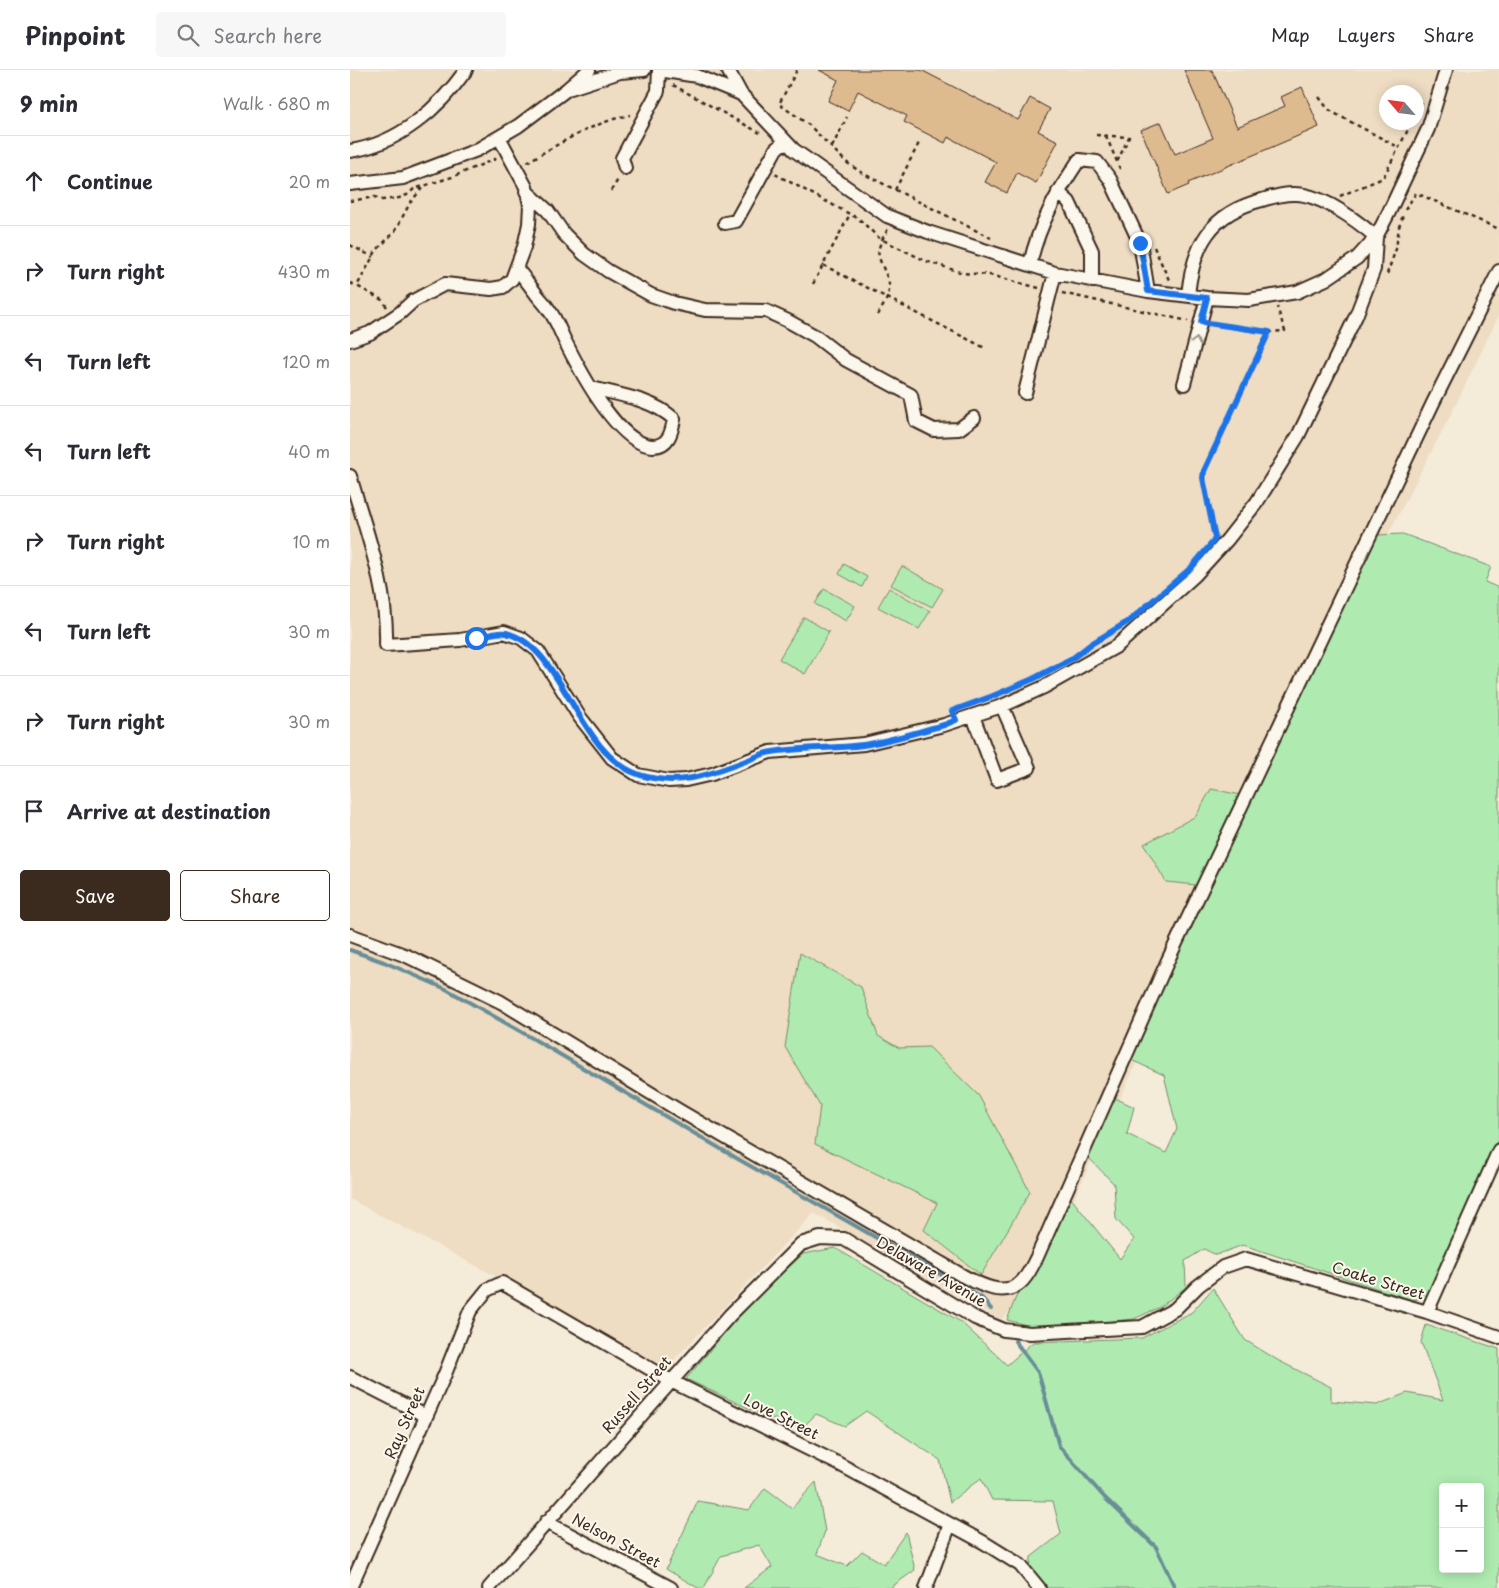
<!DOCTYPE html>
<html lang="en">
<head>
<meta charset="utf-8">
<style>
	body { margin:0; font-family:"Playpen Sans",sans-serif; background:#f7f7f7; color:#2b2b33 }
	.controls { position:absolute; right:15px; bottom:15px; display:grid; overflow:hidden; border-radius:5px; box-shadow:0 2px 12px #0003 }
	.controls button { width:45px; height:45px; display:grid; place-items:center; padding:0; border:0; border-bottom:1px solid #e1e1e2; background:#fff; color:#2b2b33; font:25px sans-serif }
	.compass { position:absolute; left:1029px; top:15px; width:45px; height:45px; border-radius:50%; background:#fff; box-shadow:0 2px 12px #0003; rotate:298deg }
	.stop { position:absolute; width:15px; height:15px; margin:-11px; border:4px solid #1a73e8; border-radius:50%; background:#fff }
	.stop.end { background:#1a73e8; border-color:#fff; box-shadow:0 1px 5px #0008 }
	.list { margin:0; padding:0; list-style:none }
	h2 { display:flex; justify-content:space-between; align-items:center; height:65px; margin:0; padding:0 20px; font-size:21px }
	h2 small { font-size:16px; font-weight:400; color:#7c7c81 }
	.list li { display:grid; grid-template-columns:32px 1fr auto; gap:15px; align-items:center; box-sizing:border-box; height:90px; padding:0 20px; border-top:1px solid #e1e1e2 }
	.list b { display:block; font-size:19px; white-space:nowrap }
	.list em { font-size:16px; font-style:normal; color:#7c7c81 }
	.actions { display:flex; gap:10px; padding:15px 20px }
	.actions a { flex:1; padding:11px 0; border:1px solid #3b2a1e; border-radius:5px; text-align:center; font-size:18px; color:#3b2a1e }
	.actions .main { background:#3b2a1e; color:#fff }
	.icon { flex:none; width:28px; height:28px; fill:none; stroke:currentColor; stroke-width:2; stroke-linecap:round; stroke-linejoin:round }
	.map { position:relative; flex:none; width:1149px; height:1518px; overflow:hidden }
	header { display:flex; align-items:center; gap:30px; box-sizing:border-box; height:70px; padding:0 25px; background:#fff; border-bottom:1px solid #e1e1e2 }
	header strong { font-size:24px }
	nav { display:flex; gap:28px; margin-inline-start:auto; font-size:18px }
	.search { width:350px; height:45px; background:#f7f7f7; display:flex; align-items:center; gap:12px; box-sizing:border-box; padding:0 18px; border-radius:5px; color:#7c7c81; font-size:19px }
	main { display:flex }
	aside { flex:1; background:#fff }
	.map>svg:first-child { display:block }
	.built { fill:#eedcc3; fill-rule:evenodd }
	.green { fill:#afebb1; stroke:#758a68; fill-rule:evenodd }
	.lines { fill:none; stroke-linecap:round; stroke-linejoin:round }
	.stream { stroke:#698e97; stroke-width:4 }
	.building { fill:#deba8f; stroke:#3b2a1e }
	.minor-casing { stroke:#3b2a1e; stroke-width:16 }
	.path { stroke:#3b2a1e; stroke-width:2.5; stroke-dasharray:4 4; stroke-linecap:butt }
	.minor { stroke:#fbf7ec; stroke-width:12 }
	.oneway { stroke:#9b9085 }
	.route { stroke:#1a73e8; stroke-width:6 }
	.labels { text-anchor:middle; stroke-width:4; stroke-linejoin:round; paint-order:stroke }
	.street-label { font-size:15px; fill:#3b2a1e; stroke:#fbf7ec }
</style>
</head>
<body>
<header>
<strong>Pinpoint</strong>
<div class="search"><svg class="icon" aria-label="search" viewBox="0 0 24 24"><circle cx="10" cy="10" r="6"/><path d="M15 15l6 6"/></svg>Search here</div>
<nav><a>Map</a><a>Layers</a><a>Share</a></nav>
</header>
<main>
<aside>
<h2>9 min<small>Walk · 680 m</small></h2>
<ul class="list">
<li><svg class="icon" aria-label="ahead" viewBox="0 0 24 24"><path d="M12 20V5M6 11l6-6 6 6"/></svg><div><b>Continue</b></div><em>20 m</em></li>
<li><svg class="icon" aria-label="right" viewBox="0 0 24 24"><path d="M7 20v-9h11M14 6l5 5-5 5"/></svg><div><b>Turn right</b></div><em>430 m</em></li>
<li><svg class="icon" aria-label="left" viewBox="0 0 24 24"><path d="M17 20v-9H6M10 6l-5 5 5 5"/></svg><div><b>Turn left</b></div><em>120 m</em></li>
<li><svg class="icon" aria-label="left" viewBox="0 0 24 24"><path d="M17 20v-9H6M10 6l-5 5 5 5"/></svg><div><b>Turn left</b></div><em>40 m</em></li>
<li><svg class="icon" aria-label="right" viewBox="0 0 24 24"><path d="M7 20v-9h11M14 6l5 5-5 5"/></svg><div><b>Turn right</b></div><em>10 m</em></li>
<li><svg class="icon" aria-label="left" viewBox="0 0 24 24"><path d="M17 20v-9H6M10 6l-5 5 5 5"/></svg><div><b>Turn left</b></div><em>30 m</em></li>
<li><svg class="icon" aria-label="right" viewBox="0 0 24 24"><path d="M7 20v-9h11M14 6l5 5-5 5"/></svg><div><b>Turn right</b></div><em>30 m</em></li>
<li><svg class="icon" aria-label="arrive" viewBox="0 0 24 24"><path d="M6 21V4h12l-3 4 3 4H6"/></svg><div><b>Arrive at destination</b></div></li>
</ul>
<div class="actions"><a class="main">Save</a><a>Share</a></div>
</aside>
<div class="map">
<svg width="1149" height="1518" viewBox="0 0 1149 1518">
	<rect width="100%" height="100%" fill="#f5ebd9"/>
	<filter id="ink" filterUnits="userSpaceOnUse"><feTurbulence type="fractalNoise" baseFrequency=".02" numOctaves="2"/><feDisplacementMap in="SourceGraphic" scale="10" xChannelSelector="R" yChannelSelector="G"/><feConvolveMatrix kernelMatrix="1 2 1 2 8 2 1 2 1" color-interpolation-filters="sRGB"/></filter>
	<g filter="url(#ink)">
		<path class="built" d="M0 0H1149V245L1104 338 964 607 682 1220 651 1250 464 1143 317 1297 0 1129ZM1036 22H1066V52H1036Z"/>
		<path class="green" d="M1053 464 1141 497 1135 512 1149 518V1068L1076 1228 1062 1230 893 1175 866 1185 854 1179 835 1191 836 1217 810 1237 784 1249 688 1258 657 1250 666 1227 682 1203 720 1127 770 1189 784 1169 766 1149 764 1114 737 1086 763 1027 784 1037 777 1064 816 1083 827 1059 814 1005 779 989 857 816 816 812 794 774 846 746 861 719 901 727 1026 465Z
			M494 494 517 507 512 517 489 504Z
			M552 496 593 519 582 537 541 515Z
			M539 518 580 541 569 559 528 537Z
			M474 519 505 536 496 551 465 534Z
			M454 547 479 562 455 604 429 589Z
			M450 883 511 917 528 966 549 978 579 977 629 1026 680 1122 631 1205 574 1160 587 1133 465 1074 470 1036 435 977Z
			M485 1178 611 1252 657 1295 683 1272 792 1268 842 1242 863 1218 895 1270 929 1291 981 1317V1331L1027 1335 1057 1323 1093 1330 1071 1272 1076 1255 1149 1279V1518H678L681 1487 711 1464 703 1431 642 1430 631 1408 600 1432 590 1390 516 1341 495 1356 466 1344 452 1358 415 1346 336 1309 399 1234 453 1184ZM1093 1417H1130V1499H1093Z
			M466 1412 475 1461 467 1484 497 1496 512 1481 534 1494 556 1462 565 1500 540 1518H394L422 1497 409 1475 371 1486 354 1518H348L316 1499 348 1431 399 1440 415 1418 442 1438Z"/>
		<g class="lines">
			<path class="stream" d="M0 880 34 892 96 919 175 964 388 1089 632 1228 641 1239
				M665 1271 688 1302 709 1376 755 1428 806 1477 825 1518"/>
		</g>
		<path class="building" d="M469 0H571L668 50 680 28 700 39 688 61 708 71 686 113 667 103 657 123 635 112 646 92 598 67 595 73 554 52 557 46 508 21 498 41 478 31 488 10Z
			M834 0H862L887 57 935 36 931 27 952 17 969 57 838 113 839 115 818 124 791 60 811 52 825 84 863 68Z"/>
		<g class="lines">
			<g class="minor-casing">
				<path id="minor" d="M309 0 347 6 391 24
					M378 0 391 24 444 80 537 146 578 162 705 203 798 221 857 228 899 230 947 222 976 209 1007 188 1026 167 1039 142 1078 59 1096 0
					M221 18 270 2 294 0
					M0 81C49 74 89 38 116 0
					M275 98 272 88 308 21 309 0
					M0 114 53 108 127 80 168 56 216 20 239 0
					M176 121 198 141 214 164 234 184 258 201 301 225 324 233 355 240 416 241 438 251 465 266 496 290 561 325 566 351 584 360 609 359 624 348
					M708 122 719 132 742 181V211
					M375 153 386 151 426 79 435 71
					M680 194C689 154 707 123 729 90L747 92 760 109 790 173 798 221
					M166 198C174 207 180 216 187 225 191 230 196 235 199 240 206 249 210 261 215 271 229 299 268 375 303 376 319 376 322 361 324 349 302 329 270 325 242 318
					M0 270 20 263 50 243 63 231 95 214 141 219 153 217 162 209 174 177 179 154 180 135 176 117 149 67
					M834 314 857 228
					M675 323 705 203
					M0 406C16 461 38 518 36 575L110 570 154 562 171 568 188 581 229 646 262 688 288 705 319 711 336 710 362 704 420 682 514 674 594 655 652 636 694 617 767 576 845 505 877 470 907 432 948 366 1006 246 1024 199 1026 167C1006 150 972 125 946 124 934 123 922 127 912 130 861 143 843 175 838 225
					M623 646 647 710 679 698 652 636
					M0 865 57 886 151 932 330 1041 613 1206C629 1214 652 1227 669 1214 678 1207 682 1196 687 1187L818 890 1083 333 1149 201
					M1077 1242 1149 1080
					M0 1307 76 1346
					M196 1452 321 1518
					M0 1518 95 1304 120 1241 137 1220 152 1213 321 1311 489 1394 633 1472 670 1495 689 1518
					M139 1518 380 1245 451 1174 470 1168 494 1169 625 1248 654 1260 680 1263 792 1257 825 1239 848 1216 873 1197 896 1189 1077 1242 1149 1267
					M576 1518 600 1454"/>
			</g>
			<path class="path" d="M447 0 429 34 459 55 496 92 512 103 641 168
				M323 15 410 63
				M969 27 978 39 984 43 1050 78
				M1066 42 1071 32
				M746 65 779 67 767 92
				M756 66 771 101
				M482 77 497 47
				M177 92C209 74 244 52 280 45
				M425 104 509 149 529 168 576 191 613 203 640 205 689 218
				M545 120 569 73
				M261 121 269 108
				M990 126 1033 108 1062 52
				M0 131 25 127 32 130 49 128 57 125 64 119 102 107 145 89 146 90
				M1055 140 1066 123 1149 159
				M0 175 23 187
				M804 177 819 210
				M473 195 635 278
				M1037 204 1046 179 1049 157 1053 145
				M0 213 7 216
				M463 214 500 144
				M712 223 838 251
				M37 237 32 230 7 216 26 181 45 161 60 133 73 117
				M528 245C532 237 539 228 539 219 540 215 538 211 537 207 527 183 524 183 538 159
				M863 254 919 262 935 261 927 237
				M865 465 855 418 854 401 919 262
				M737 577 764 560"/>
			<use href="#minor" class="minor"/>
		</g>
		<defs><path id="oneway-chevron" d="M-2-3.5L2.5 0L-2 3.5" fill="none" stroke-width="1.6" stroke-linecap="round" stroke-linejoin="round" transform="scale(1.25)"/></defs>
		<use class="oneway" href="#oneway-chevron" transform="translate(846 271) rotate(-75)"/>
	</g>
	<g class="lines" filter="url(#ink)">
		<path class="route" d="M126 568C134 566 147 561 156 563 214 577 227 685 290 705 328 717 358 705 393 692 402 689 412 683 422 682 452 677 483 679 513 675 540 671 567 662 594 655L606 650 602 641 643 626 683 609 723 588 741 574 779 551 841 498 863 472 865 468 853 408 854 401 919 262 851 252 857 228 798 221 790 173"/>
	</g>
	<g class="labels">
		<g class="street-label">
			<text transform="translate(581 1202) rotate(30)" y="5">Delaware Avenue</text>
			<text transform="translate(1028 1211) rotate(17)" y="5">Coake Street</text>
			<text transform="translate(287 1325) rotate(-49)" y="5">Russell Street</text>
			<text transform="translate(431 1347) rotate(27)" y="5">Love Street</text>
			<text transform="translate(55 1353) rotate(-66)" y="5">Ray Street</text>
			<text transform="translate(266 1471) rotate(28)" y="5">Nelson Street</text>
		</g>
	</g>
</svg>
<div class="controls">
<button>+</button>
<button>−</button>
</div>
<svg class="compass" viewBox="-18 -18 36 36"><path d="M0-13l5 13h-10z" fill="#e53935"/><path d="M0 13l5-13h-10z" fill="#7c7c81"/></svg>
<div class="stop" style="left:126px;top:568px"></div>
<div class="stop end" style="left:790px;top:173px"></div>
</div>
</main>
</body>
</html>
